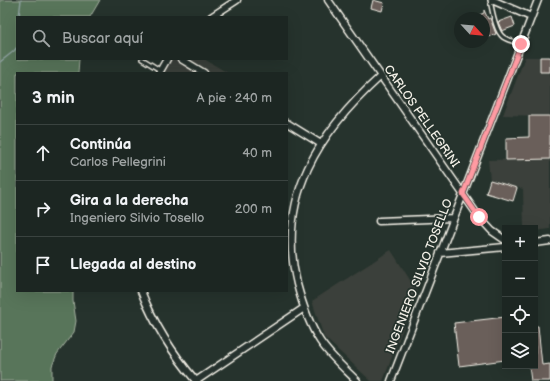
<!DOCTYPE html>
<html lang="es">
<head>
<meta charset="utf-8">
<style>
	body { margin:0; font-family:"Balsamiq Sans",sans-serif; background:#252e2a; color:#f1f3f6 }
	.controls { position:absolute; right:12px; bottom:12px; display:grid; overflow:hidden; border-radius:0px; box-shadow:0 4px 16px #0002 }
	.controls button { width:36px; height:36px; display:grid; place-items:center; padding:0; border:0; border-bottom:1px solid #3a4340; background:#1c2622; color:#f1f3f6; font:20px sans-serif }
	.compass { position:absolute; left:454px; top:12px; width:36px; height:36px; border-radius:50%; background:#1c2622; box-shadow:0 4px 16px #0002; rotate:116deg }
	.stop { position:absolute; width:12px; height:12px; margin:-9px; border:3px solid #ff9aa2; border-radius:50%; background:#fff }
	.stop.end { background:#ff9aa2; border-color:#fff; box-shadow:0 1px 4px #0008 }
	.list { margin:0; padding:0; list-style:none }
	h2 { display:flex; justify-content:space-between; align-items:center; height:52px; margin:0; padding:0 16px; font-size:17px }
	h2 small { font-size:13px; font-weight:400; color:#a0a5a5 }
	.list li { display:grid; grid-template-columns:26px 1fr auto; gap:12px; align-items:center; box-sizing:border-box; height:56px; padding:0 16px; border-top:1px solid #3a4340 }
	.list b { display:block; font-size:15px; white-space:nowrap }
	.list p { margin:0; font-size:13px; white-space:nowrap; color:#a0a5a5 }
	.list em { font-size:13px; font-style:normal; color:#a0a5a5 }
	.icon { flex:none; width:22px; height:22px; fill:none; stroke:currentColor; stroke-width:2; stroke-linecap:round; stroke-linejoin:round }
	.map { position:relative; flex:none; width:550px; height:381px; overflow:hidden }
	.search { position:absolute; background:#1c2622; box-shadow:0 4px 16px #0002; left:16px; top:16px; width:272px; height:44px; display:flex; align-items:center; gap:10px; box-sizing:border-box; padding:0 14px; border-radius:0px; color:#a0a5a5; font-size:15px }
	.panel { position:absolute; background:#1c2622; box-shadow:0 4px 16px #0002; left:16px; top:72px; width:272px; height:220px; border-radius:0px }
	.map>svg:first-child { display:block }
	.built { fill:#3b403a }
	.green { fill:#58745a; stroke:#a6b2a1 }
	.lines { fill:none; stroke-linecap:round; stroke-linejoin:round }
	.stream { stroke:#8ca09e; stroke-width:1.5 }
	.building { fill:#6b5f5a; stroke:#f4f1e8 }
	.lane-casing { stroke:#f4f1e8; stroke-width:6 }
	.street-casing { stroke:#f4f1e8; stroke-width:9 }
	.lane { stroke:#26332d; stroke-width:3 }
	.street { stroke:#26332d; stroke-width:6 }
	.route { stroke:#ff9aa2; stroke-width:5 }
	.labels { text-anchor:middle; stroke-width:3.5; stroke-linejoin:round; paint-order:stroke }
	.street-label { font-size:12px; fill:#f4f1e8; stroke:#26332d }
</style>
</head>
<body>
<div class="map">
<svg width="550" height="381" viewBox="0 0 550 381">
	<rect width="100%" height="100%" fill="#26332d"/>
	<filter id="ink" filterUnits="userSpaceOnUse"><feTurbulence type="fractalNoise" baseFrequency=".025" numOctaves="2"/><feDisplacementMap in="SourceGraphic" scale="8" xChannelSelector="R" yChannelSelector="G"/><feConvolveMatrix kernelMatrix="1 2 1 2 8 2 1 2 1" color-interpolation-filters="sRGB"/></filter>
	<g filter="url(#ink)">
		<path class="built" d="M525 57H550V116L503 115Z
			M171 59H204L228 73H164Z
			M550 159V229L535 231V228H524L523 189 490 180 488 160Z
			M391 250 417 291 383 381H371L324 337 312 301Z"/>
		<path class="green" d="M0 0H100L90 17H17V59H79L78 73H17V291H73V301L76 321 74 332 57 354 52 366V381H0Z"/>
		<g class="lines">
			<path class="stream" d="M19 17 21 0
				M0 62 14 51 17 47"/>
		</g>
		<path class="building" d="M373 0 384 3 382 11 371 8Z
			M484 10 488 19 490 18 496 34 489 37 484 25V18H472L484 13Z
			M512 17 515 26 502 31 498 22Z
			M540 57H550V72H540Z
			M529 116H550V159L506 160V138L529 137Z
			M490 180 517 188 513 201 486 193Z
			M505 317V360L459 366 454 323Z
			M535 326H538L542 365 550 364V381H531L529 366H535Z"/>
		<g class="lines">
			<g class="lane-casing">
				<path id="lane" d="M490 0C492 9 495 31 503 37 507 40 515 42 521 44
					M142 59 160 70"/>
			</g>
			<g class="street-casing">
				<path id="street" d="M328 0 479 217 492 231 505 240
					M492 0 531 17
					M211 17 237 0
					M181 59 204 73
					M159 73 167 59
					M287 123 321 144
					M379 221 453 218
					M535 243 550 241
					M440 253 505 247
					M141 291C154 324 173 354 196 381
					M196 381 304 308
					M357 381C344 368 330 356 320 341 309 324 302 303 297 284 276 197 319 132 381 76
					M391 381 538 0"/>
			</g>
			<use href="#lane" class="lane"/>
			<use href="#street" class="street"/>
		</g>
	</g>
	<g class="lines" filter="url(#ink)">
		<path class="route" d="M479 217 463 194 521 44"/>
	</g>
	<g class="labels">
		<g class="street-label">
			<text transform="translate(422 116) rotate(55)" y="4">CARLOS PELLEGRINI</text>
			<text transform="translate(419 276) rotate(-69)" y="4">INGENIERO SILVIO TOSELLO</text>
		</g>
	</g>
</svg>
<div class="controls">
<button>+</button>
<button>−</button>
<button><svg class="icon" aria-label="locate" viewBox="0 0 24 24"><circle cx="12" cy="12" r="6"/><path d="M12 2v4M12 18v4M2 12h4M18 12h4"/></svg></button>
<button><svg class="icon" aria-label="layers" viewBox="0 0 24 24"><path d="M12 4l9 5-9 5-9-5zM3 14l9 5 9-5"/></svg></button>
</div>
<svg class="compass" viewBox="-18 -18 36 36"><path d="M0-13l5 13h-10z" fill="#e53935"/><path d="M0 13l5-13h-10z" fill="#a0a5a5"/></svg>
<div class="stop" style="left:479px;top:217px"></div>
<div class="stop end" style="left:521px;top:44px"></div>
<div class="search"><svg class="icon" aria-label="search" viewBox="0 0 24 24"><circle cx="10" cy="10" r="6"/><path d="M15 15l6 6"/></svg>Buscar aquí</div>
<section class="panel">
<h2>3 min<small>A pie · 240 m</small></h2>
<ul class="list">
<li><svg class="icon" aria-label="ahead" viewBox="0 0 24 24"><path d="M12 20V5M6 11l6-6 6 6"/></svg><div><b>Continúa</b><p>Carlos Pellegrini</p></div><em>40 m</em></li>
<li><svg class="icon" aria-label="right" viewBox="0 0 24 24"><path d="M7 20v-9h11M14 6l5 5-5 5"/></svg><div><b>Gira a la derecha</b><p>Ingeniero Silvio Tosello</p></div><em>200 m</em></li>
<li><svg class="icon" aria-label="arrive" viewBox="0 0 24 24"><path d="M6 21V4h12l-3 4 3 4H6"/></svg><div><b>Llegada al destino</b></div></li>
</ul>
</section>
</div>
</body>
</html>
